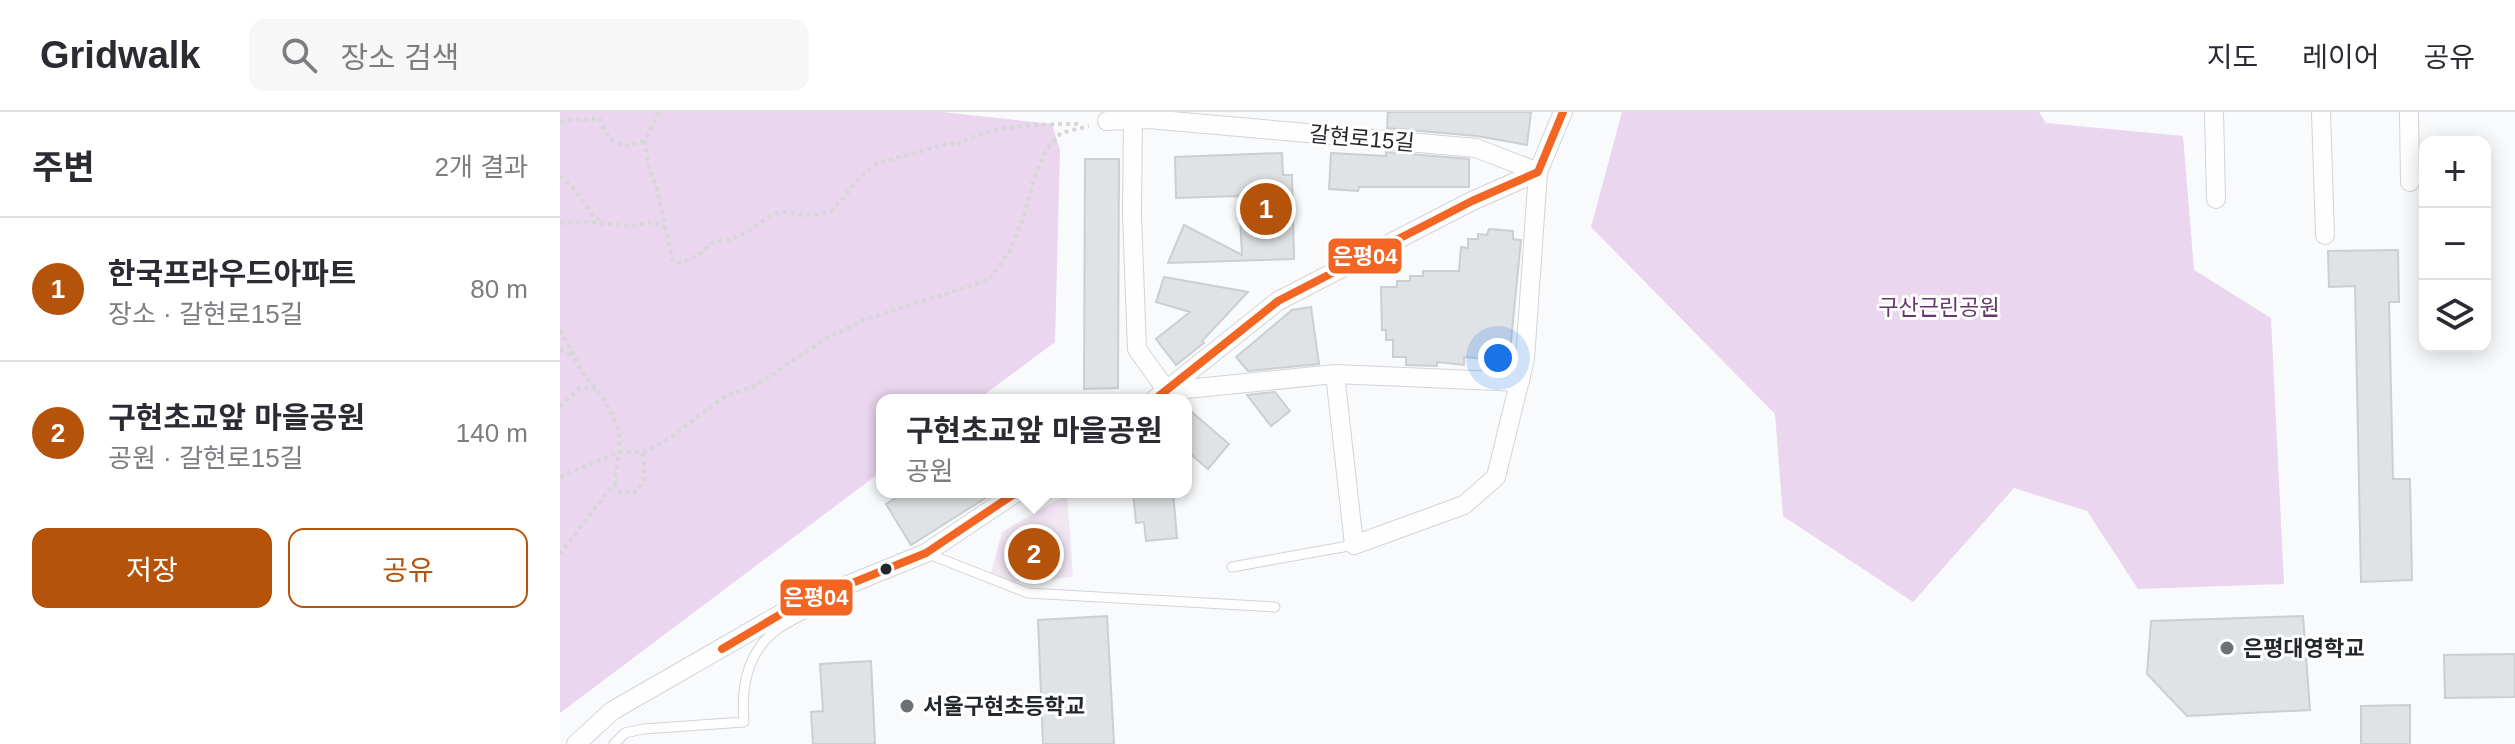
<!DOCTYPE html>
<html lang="ko">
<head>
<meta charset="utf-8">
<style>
	body { margin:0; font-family:Helvetica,"Noto Sans KR",sans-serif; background:#f7f7f7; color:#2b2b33 }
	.controls { position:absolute; right:24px; top:24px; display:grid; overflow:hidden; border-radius:16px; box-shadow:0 4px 20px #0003 }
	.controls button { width:72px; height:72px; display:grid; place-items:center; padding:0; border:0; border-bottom:2px solid #e1e1e2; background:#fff; color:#2b2b33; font:40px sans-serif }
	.you { position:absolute; left:938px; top:246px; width:28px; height:28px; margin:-20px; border:6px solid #fff; border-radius:50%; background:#1a73e8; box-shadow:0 0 0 12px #1a73e833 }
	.badge { display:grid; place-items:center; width:52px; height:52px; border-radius:50%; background:#b45309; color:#fff; font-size:26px; font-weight:700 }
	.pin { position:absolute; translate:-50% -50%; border:4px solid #fff; box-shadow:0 2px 8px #0006 }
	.popup { position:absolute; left:316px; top:282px; width:316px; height:104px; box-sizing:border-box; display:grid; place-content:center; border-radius:16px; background:#fff; filter:drop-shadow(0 2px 6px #0005); font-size:26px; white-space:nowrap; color:#7c7c81 }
	.popup b { font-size:30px; color:#2b2b33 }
	.popup::after { content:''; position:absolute; left:50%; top:100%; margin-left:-16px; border:16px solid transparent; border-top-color:#fff }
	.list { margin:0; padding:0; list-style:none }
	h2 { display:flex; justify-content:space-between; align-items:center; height:104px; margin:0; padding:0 32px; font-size:34px }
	h2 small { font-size:26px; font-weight:400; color:#7c7c81 }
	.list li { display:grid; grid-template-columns:52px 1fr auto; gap:24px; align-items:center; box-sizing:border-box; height:144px; padding:0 32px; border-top:2px solid #e1e1e2 }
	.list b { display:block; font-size:30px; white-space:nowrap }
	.list p { margin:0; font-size:26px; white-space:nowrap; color:#7c7c81 }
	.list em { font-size:26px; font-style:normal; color:#7c7c81 }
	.actions { display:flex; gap:16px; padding:24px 32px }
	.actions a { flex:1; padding:18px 0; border:2px solid #b45309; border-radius:16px; text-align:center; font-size:28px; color:#b45309 }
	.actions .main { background:#b45309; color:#fff }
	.icon { flex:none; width:44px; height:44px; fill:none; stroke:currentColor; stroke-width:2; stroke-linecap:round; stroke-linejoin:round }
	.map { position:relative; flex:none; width:1955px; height:632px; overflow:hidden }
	header { display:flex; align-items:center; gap:48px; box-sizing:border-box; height:112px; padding:0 40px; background:#fff; border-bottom:2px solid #e1e1e2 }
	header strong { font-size:38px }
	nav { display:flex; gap:44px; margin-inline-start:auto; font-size:28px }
	.search { width:560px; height:72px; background:#f7f7f7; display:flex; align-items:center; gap:20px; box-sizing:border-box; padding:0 28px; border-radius:16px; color:#7c7c81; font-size:30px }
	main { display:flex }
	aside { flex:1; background:#fff }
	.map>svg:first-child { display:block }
	.green { fill:#f2e6f5 }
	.forest { fill:#ead6ee }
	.building { fill:#e0e3e5; stroke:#cbcfd1; stroke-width:2 }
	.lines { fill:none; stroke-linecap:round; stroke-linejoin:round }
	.service-casing { stroke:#d2d4d7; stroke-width:11 }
	.minor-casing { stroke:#d2d4d7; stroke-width:20 }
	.path { stroke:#d7d7d8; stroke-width:4; stroke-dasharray:4 4; stroke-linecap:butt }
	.service { stroke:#fefeff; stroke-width:9 }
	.minor { stroke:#fefeff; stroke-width:18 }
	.bus-1-casing { stroke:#fff; stroke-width:14 }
	.bus-1 { stroke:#f26522; stroke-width:8 }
	.bus-dot { fill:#24272b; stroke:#fff; stroke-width:3 }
	.poi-dot { fill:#6e7174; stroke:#fff; stroke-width:3 }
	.labels { text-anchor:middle; stroke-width:6; stroke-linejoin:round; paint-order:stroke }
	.street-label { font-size:22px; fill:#24272b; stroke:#fff }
	.park-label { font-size:22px; fill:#66376c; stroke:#fff }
	.poi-label { font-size:22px; font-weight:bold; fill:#24272b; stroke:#fff; text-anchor:start }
	.line-badge { stroke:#fff; stroke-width:3 }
	.badge-label { font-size:22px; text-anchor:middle; font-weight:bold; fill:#fff }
</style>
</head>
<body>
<header>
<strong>Gridwalk</strong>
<div class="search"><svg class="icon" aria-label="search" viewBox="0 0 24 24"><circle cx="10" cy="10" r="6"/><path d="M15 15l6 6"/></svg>장소 검색</div>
<nav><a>지도</a><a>레이어</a><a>공유</a></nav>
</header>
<main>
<aside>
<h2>주변<small>2개 결과</small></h2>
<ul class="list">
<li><span class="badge">1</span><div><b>한국프라우드아파트</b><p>장소 · 갈현로15길</p></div><em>80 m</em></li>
<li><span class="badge">2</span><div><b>구현초교앞 마을공원</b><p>공원 · 갈현로15길</p></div><em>140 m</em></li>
</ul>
<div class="actions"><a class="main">저장</a><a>공유</a></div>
</aside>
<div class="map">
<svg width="1955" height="632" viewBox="0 0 1955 632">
	<rect width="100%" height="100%" fill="#f8fafc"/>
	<path class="green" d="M507 382 513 465 428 472 442 420Z"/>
	<path class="forest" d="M0 0H382L492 12 500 38 495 230 417 288H322V359L0 601Z
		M1062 0H1479L1486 11 1623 24 1634 158 1711 206 1724 472 1578 477 1527 399 1454 376 1353 490 1223 404 1215 302 1031 115Z"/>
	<path class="building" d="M828 0H971L967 33 917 24 827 16Z
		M826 40 909 47V75H799L798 79 769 77 771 41 826 44Z
		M722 41 723 63H732L734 147 608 151 624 113 682 143 679 84 616 86 615 45Z
		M525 47H559L558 276 524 277Z
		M929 117 953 119V127L961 128 949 249 904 245V253L877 250V254L846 253V245H833V228H826V218H822L821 175H837V169H850V164H863V159H899L901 135 908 136V127H918V122L927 123Z
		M1838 138 1839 190H1829L1833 367H1850L1852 468 1801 470 1795 174 1769 175 1768 139Z
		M604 165 688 180 642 229 644 231 616 253 596 227 630 200 596 190Z
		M751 195 759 252 688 259 676 245 732 198Z
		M715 280 730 299 711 314 687 283Z
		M626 295 669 332 648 357 626 338Z
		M346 380H435L351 433 326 392Z
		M573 380H613L617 426 586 429 584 410 576 411Z
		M547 504 554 632H483L478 508Z
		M1743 504 1750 598 1627 604 1587 562 1591 509Z
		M1955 542V585L1885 586 1884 543Z
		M311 549 315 632H253L251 600 263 599 260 552Z
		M1850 593V632H1801V594Z"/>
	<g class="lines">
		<g class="service-casing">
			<path id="service" d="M366 441 468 481 715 495
				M672 455 794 433
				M54 632 65 621 83 617 184 610C181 576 186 542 215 519 231 506 253 500 269 487"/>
		</g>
		<g class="minor-casing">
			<path id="minor" d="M573 0 572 103 577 237 607 279 775 262 960 270
				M1654 0 1656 87
				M1761 0 1765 123
				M1849 0 1850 70
				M547 9 589 7 916 36 978 60 965 247 936 365 904 393 794 433 775 262
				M594 288 718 189 912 89 978 60 1003 0
				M16 632 52 599 231 496 366 441 457 380"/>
		</g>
		<path class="path" d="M99 0 85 29 89 57 96 73 113 149 121 151 143 140 151 131C186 127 189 115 215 102 226 97 236 104 247 103 255 103 264 101 272 99L302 63 317 51 391 31 395 34C426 13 481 12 517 12L521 14
			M0 11C13 4 25 10 39 6L49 26 63 34 85 29
			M0 64 15 78 34 105 44 110
			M0 111 26 110 71 114 94 110 106 116
			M0 218 24 263 43 285 59 317V340L54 372 0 441
			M0 237 14 245
			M0 295 20 276 37 277
			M0 365 59 340H83L106 329 165 284 195 274 267 226 306 207 429 168 449 140 464 105 475 63 486 38 501 21 529 14
			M54 372 60 381 75 380 85 366 83 340"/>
		<use href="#service" class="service"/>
		<use href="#minor" class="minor"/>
		<g class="bus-1-casing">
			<path id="bus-1" d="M594 288 718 189 912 89 978 60 1003 0
				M162 537 231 496 366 441 457 380"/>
		</g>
		<use href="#bus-1" class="bus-1"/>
	</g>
	<circle class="bus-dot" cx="326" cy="457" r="7"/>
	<g class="poi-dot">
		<circle cx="1667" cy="536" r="8"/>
		<circle cx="347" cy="594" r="8"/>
	</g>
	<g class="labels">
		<g class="street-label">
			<text transform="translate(802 26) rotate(5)" y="8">갈현로15길</text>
		</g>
		<g class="park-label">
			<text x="1379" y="203">구산근린공원</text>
		</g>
		<g class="poi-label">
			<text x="1683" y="544">은평대영학교</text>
			<text x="363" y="602">서울구현초등학교</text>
		</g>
	</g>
	<g class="line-badge">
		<rect x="767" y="125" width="76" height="38" rx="8" fill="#f26522"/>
		<rect x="219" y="466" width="75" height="39" rx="8" fill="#f26522"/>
	</g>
	<g class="badge-label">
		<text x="805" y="152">은평04</text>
		<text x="256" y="493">은평04</text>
	</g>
</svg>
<div class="controls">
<button>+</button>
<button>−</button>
<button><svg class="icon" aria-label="layers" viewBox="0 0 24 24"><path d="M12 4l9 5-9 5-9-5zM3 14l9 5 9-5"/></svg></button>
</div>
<div class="you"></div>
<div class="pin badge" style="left:706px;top:97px">1</div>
<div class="pin badge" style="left:474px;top:442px">2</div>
<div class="popup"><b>구현초교앞 마을공원</b>공원</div>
</div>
</main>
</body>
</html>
